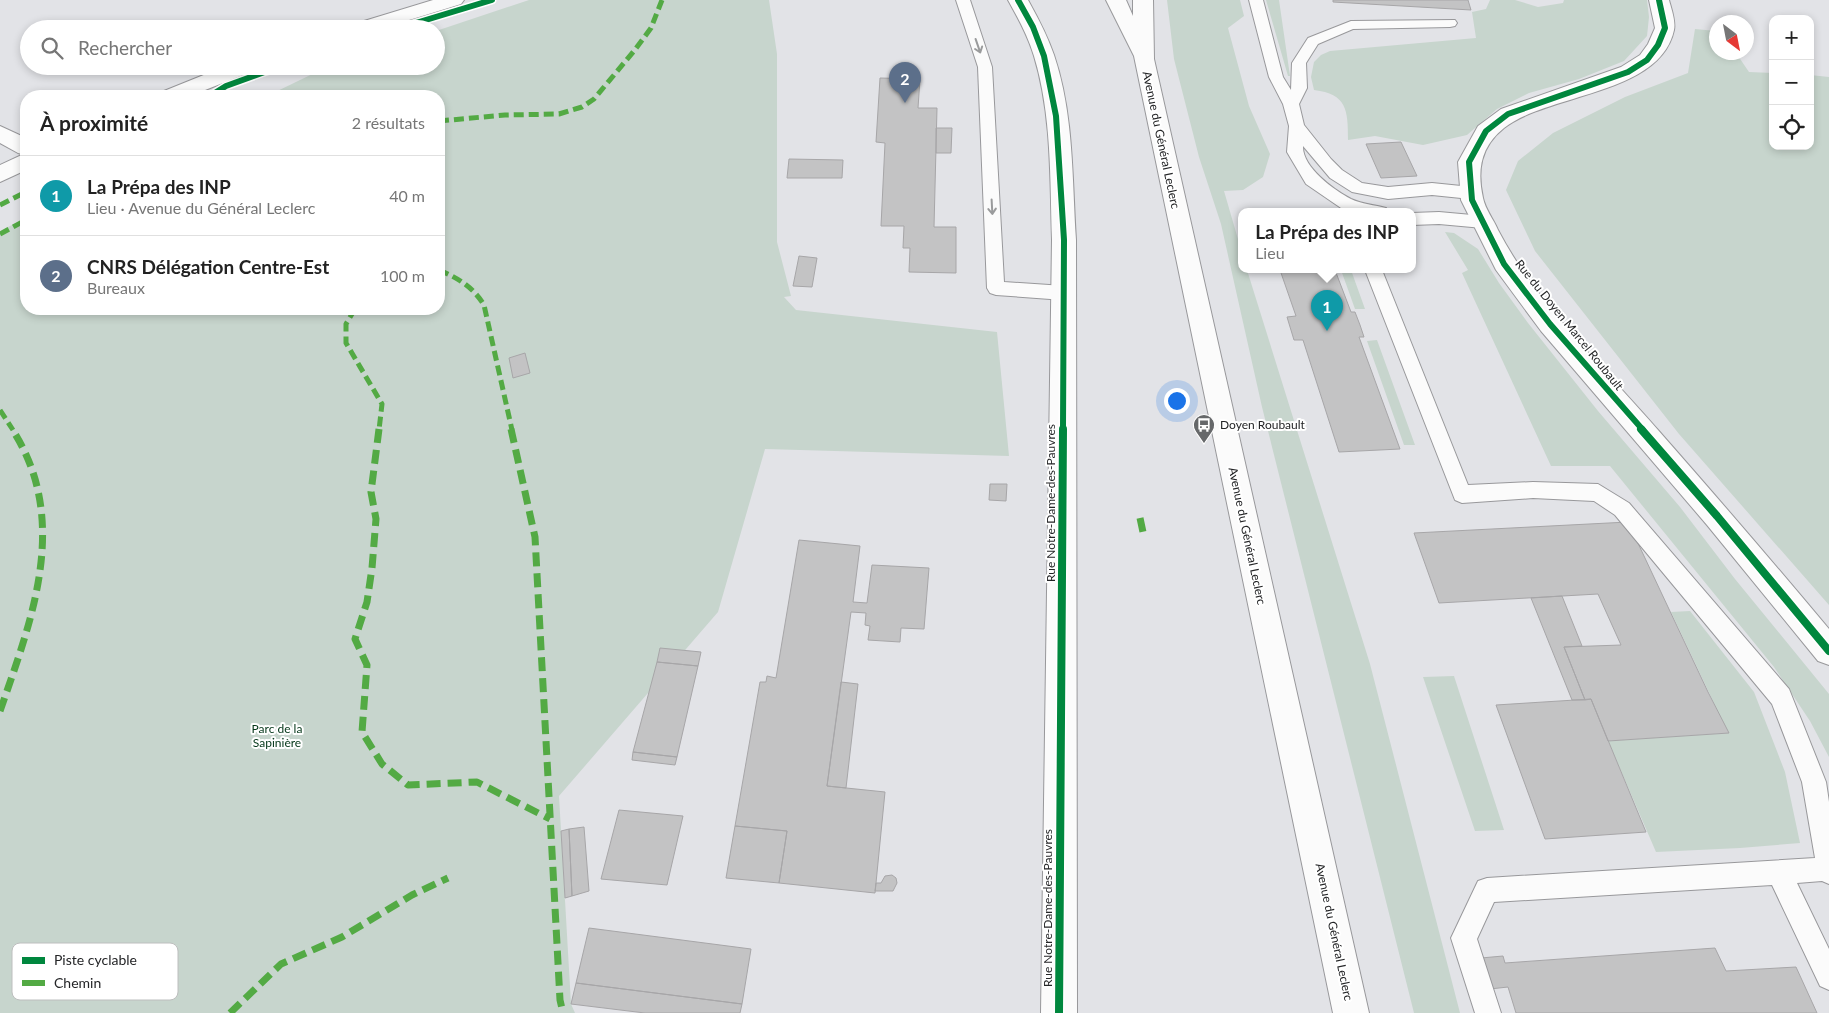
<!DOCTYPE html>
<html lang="fr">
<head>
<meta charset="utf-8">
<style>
	body { margin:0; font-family:Lato,sans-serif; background:#f6f6f6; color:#222 }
	.controls { position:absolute; right:15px; top:15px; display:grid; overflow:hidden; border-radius:10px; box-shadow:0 2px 8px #0003 }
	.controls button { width:45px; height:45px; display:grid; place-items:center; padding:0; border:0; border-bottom:1px solid #e0e0e0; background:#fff; color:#222; font:25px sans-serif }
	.compass { position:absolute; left:1709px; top:15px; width:45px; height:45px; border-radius:50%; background:#fff; box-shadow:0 2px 8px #0003; rotate:148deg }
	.you { position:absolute; left:1176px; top:400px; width:18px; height:18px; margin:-12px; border:4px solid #fff; border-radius:50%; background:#1a73e8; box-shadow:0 0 0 8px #1a73e833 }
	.badge { display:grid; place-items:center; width:32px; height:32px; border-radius:50%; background:#b45309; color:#fff; font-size:16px; font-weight:700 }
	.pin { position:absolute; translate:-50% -41px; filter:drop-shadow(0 1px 2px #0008) }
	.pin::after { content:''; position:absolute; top:26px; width:18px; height:15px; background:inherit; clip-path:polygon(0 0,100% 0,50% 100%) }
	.popup { position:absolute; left:1238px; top:208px; width:178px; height:65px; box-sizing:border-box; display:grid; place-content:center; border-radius:10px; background:#fff; filter:drop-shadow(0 1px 4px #0005); font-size:16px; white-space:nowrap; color:#767676 }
	.popup b { font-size:19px; color:#222 }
	.popup::after { content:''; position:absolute; left:50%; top:100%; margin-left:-10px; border:10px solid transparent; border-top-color:#fff }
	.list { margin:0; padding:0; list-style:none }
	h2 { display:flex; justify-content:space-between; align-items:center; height:65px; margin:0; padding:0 20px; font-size:21px }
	h2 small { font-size:16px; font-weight:400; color:#767676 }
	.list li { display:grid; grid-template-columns:32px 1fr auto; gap:15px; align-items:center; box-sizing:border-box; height:80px; padding:0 20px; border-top:1px solid #e0e0e0 }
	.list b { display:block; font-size:19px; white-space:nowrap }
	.list p { margin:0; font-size:16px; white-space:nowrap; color:#767676 }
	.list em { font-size:16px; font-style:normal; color:#767676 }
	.icon { flex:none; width:28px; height:28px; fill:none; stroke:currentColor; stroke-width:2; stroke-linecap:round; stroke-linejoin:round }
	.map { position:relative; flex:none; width:1829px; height:1013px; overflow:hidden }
	.search { position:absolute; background:#fff; box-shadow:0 2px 8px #0003; left:20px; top:20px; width:425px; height:55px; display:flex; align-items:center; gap:12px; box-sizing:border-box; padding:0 18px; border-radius:28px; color:#767676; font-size:19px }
	.panel { position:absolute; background:#fff; box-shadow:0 2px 8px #0003; left:20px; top:90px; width:425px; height:225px; border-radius:20px }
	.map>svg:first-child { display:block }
	.green { fill:#c7d5cd }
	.building { fill:#c3c3c4; stroke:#a7a6a8 }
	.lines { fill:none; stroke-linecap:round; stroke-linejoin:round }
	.service-casing { stroke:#98989b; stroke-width:2 }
	.minor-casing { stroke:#98989b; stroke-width:2 }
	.tertiary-casing { stroke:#98989b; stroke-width:2 }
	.secondary-casing { stroke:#98989b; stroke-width:2 }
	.service { fill:#fbfbfb; fill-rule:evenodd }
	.minor { fill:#fbfbfb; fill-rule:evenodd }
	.tertiary { fill:#fbfbfb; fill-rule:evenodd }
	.secondary { fill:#fbfbfb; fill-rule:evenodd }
	.quiet-far1 { stroke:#53aa44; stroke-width:5; stroke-dasharray:10 5; stroke-linecap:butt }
	.quiet { stroke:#53aa44; stroke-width:7; stroke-dasharray:14 7; stroke-linecap:butt }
	.cycleway-far1-casing { stroke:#fff; stroke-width:9 }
	.cycleway-casing { stroke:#fff; stroke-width:11 }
	.cycleway-far1 { stroke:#00873e; stroke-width:6 }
	.cycleway { stroke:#00873e; stroke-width:8 }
	.oneway { stroke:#9a9b9c }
	.labels { text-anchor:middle; stroke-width:4; stroke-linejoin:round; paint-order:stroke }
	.street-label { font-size:12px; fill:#242527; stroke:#fff }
	.poi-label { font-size:12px; fill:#242527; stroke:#fff; text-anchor:start }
	.park-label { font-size:12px; fill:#033618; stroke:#fff }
	.key { fill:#fff; stroke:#bdbebe; stroke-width:1 }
	.key-label { font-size:14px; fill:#242527 }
</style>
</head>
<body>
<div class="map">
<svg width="1829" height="1013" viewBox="0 0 1829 1013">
	<rect width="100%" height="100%" fill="#e2e3e7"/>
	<path class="green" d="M529 0H769L777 54V242L791 296 784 297 796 310 997 332 1009 456 765 449 718 612 559 796 571 1004 575 1013H0V231L26 218V309H439V96H267L329 66H436V31Z
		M1167 0H1240L1244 16 1228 28 1249 106 1270 154 1263 177 1243 190 1224 191 1242 253V270H1247L1370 664 1460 1013H1414L1262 407 1221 224 1199 157 1174 59Z
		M1266 0H1279L1290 76H1288Z
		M1490 0H1515L1538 7 1563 3 1564 0H1647L1649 17 1647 36 1624 61 1579 79 1529 93 1497 109 1467 135 1423 145 1375 136 1348 140C1348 110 1347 94 1314 90L1311 77 1314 62 1321 55 1330 51 1476 38 1472 12 1486 9Z
		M1695 29 1716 31V52L1736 53 1749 72 1773 73V146H1810V75L1829 77V605L1679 434 1535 251 1506 190 1518 161 1553 133 1625 97 1688 73Z
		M1445 232 1454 233 1478 249 1499 283 1528 323 1598 411 1680 507 1735 579 1829 694V757L1810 721 1774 667 1610 466H1551L1462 273 1468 270Z
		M1341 270H1351L1365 309H1355Z
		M1377 340 1415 445H1404L1367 341Z
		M1690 611 1754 692 1785 772 1800 843 1740 848 1656 852 1608 741 1728 733 1671 612Z
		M1454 676 1504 830 1475 831 1423 677Z"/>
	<path class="building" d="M1333 0H1468L1471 10 1333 2Z
		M880 78 920 79 918 108H937L934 227H956V273L909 272 910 248H903L904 226H881L885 143 876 142Z
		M936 128H952L951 153H936Z
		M1401 142 1417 176 1381 178 1366 144Z
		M789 159 843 160 842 178H787Z
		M799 256 817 258 812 287 793 286Z
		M1280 270H1335L1351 312H1355L1360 325 1364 337H1359L1400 449 1339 452 1303 340H1294L1287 317 1296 316Z
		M525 353 530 373 513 378 509 358Z
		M990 484H1007L1006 501 989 500Z
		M1628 522 1708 692 1729 733 1608 741 1591 699 1585 700 1564 647 1621 645 1598 594 1439 603 1414 533Z
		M799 540 860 546 853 602 867 603 872 565 929 568 924 629 901 628 900 642 868 640 870 626 865 625 866 613 851 612 827 786 885 792 875 893 779 883 787 831 735 826 760 682H766L767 676 776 678Z
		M1562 596 1582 646 1564 647 1585 700H1572L1531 598Z
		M660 648 701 652 698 666 657 662Z
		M657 662 698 666 677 757 633 752Z
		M841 682 858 684 846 788 827 786Z
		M1591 699 1646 832 1545 839 1496 705Z
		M633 752 677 757 675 765 632 760Z
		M619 810 683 816 667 885 601 879Z
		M735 826 787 831 779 883 726 878Z
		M584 827 589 891 572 896 569 829Z
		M569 829 572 896 565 898 561 831Z
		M892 875 896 878 897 883 893 891H875L876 883H881L885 876Z
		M589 928 751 949 742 1004 576 983Z
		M1715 948 1726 971 1796 967 1817 1013H1516L1508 987 1490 989 1481 958 1503 956 1505 963Z
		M576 983 742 1004 740 1013H645L571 1004Z"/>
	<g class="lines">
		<g class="service-casing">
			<path id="service" d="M956 0H970L992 67 1004 282 1064 286 1070 288 1073 293 1070 298 1064 300 996 295 990 293 987 288 978 67Z
				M1249 0H1263L1283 77 1291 90 1292 63 1308 38 1351 21 1455 20 1457 23 1455 26 1450 27 1353 29 1318 44 1306 63 1307 88 1299 104 1304 125 1331 159 1342 170 1362 183 1388 187 1432 183 1471 187 1477 189 1479 193 1477 197 1471 199 1432 195 1388 199 1352 192 1330 178 1303 146C1302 167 1334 190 1351 199 1361 204 1375 205 1386 208L1388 212H1357L1341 208 1306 184 1287 152 1289 126 1283 104 1269 77Z
				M1439 212 1483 216 1489 218 1491 222 1489 226 1483 228 1439 224 1412 225V213Z
				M1365 270H1382L1468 485 1533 482 1598 484 1629 503 1789 689 1826 782 1829 802V884L1822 881 1797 883 1829 949V990L1820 986 1772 885 1494 902 1477 939 1501 1013H1475L1451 938 1478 881 1487 878 1815 858 1802 782 1772 704 1615 515 1594 501 1533 498 1462 503 1455 500Z"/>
		</g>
		<g class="minor-casing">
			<path id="minor" d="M1008 0H1028C1038 18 1047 35 1054 55 1074 114 1072 179 1076 240L1077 1013H1041L1052 240C1050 179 1052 115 1034 56 1028 36 1018 18 1008 0Z
				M1649 0H1669C1671 8 1676 21 1674 30 1660 95 1549 93 1504 128 1480 147 1477 171 1483 198 1485 209 1494 220 1498 230 1536 303 1604 368 1658 430 1716 496 1773 562 1829 629V665L1818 661 1707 525 1541 331 1496 270 1461 200 1458 162 1478 126 1501 109 1621 67 1640 55 1648 44 1655 28Z
				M0 126 26 138V155L18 153 0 143Z"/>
		</g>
		<g class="tertiary-casing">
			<path id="tertiary" d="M433 0H464L461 4 380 29H348L351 25Z
				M226 66H256L253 71 190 96H161L164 91Z
				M26 153V170L0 182V165Z"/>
		</g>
		<g class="secondary-casing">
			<path id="secondary" d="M1106 0H1126L1133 16V0H1153L1154 59 1369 1013H1333L1134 56Z"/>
		</g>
		<use href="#service" class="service"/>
		<use href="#minor" class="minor"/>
		<use href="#tertiary" class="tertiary"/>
		<use href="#secondary" class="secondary"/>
		<path class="quiet-far1" d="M439 121 505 115 559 114 582 107 594 99 634 51 651 28 662 0
			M0 205 26 192
			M0 234 26 220
			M439 270C458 278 473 287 484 305L512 430
			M355 309 346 324V343L382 404 379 430
			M0 410 13 430"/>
		<path class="quiet" d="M379 429 371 492 376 519 372 568 367 602 355 639 367 665 362 732 382 764 408 785 477 782 550 819
			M511 429 535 537 560 1000 563 1013
			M1140 518 1143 532
			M0 711C32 619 71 520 12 429
			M230 1013 281 964 342 937 412 895 448 878"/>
		<g class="cycleway-far1-casing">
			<path id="cycleway-far1" d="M1018 0 1033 27 1044 56 1056 116 1064 240 1063 430
				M396 29 492 0
				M210 96 226 86 281 66
				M1643 430 1550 324 1504 264 1472 200 1469 162 1486 131 1508 114 1628 72 1647 60 1658 45 1665 28 1659 0"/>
		</g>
		<g class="cycleway-casing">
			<path id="cycleway" d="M1641 429 1717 516 1829 651
				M1059 1013 1063 429"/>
		</g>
		<use href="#cycleway-far1" class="cycleway-far1"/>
		<use href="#cycleway" class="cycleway"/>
	</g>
	<defs><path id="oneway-shaft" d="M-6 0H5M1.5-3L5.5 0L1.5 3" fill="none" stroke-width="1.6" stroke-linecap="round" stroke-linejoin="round" transform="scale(1.25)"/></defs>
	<g class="oneway">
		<use href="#oneway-shaft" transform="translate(978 46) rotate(71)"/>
		<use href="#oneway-shaft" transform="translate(992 207) rotate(87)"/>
	</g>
	<defs>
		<g id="bus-pin" transform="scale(1.125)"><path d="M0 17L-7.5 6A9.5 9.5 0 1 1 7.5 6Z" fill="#66686a" stroke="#fff"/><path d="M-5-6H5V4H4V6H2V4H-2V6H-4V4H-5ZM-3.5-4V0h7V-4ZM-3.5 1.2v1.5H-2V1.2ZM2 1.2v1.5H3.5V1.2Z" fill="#fff"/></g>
	</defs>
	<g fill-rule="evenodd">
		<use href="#bus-pin" x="1204" y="425"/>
	</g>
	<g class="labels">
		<g class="street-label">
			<text transform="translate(1161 140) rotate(78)" y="4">Avenue du Général Leclerc</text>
			<text transform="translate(1569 325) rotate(51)" y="4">Rue du Doyen Marcel Roubault</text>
			<text transform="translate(1051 503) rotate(-90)" y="4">Rue Notre-Dame-des-Pauvres</text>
			<text transform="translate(1247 536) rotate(78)" y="4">Avenue du Général Leclerc</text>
			<text transform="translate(1048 908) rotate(-90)" y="4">Rue Notre-Dame-des-Pauvres</text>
			<text transform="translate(1334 932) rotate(78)" y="4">Avenue du Général Leclerc</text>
		</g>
		<g class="poi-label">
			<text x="1220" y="429">Doyen Roubault</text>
		</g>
		<g class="park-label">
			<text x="277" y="733">Parc de la<tspan x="277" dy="14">Sapinière</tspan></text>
		</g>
	</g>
	<rect x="12" y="943" width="166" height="57" rx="8" class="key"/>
	<rect x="22" y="957" width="23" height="7" fill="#00873e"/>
	<rect x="22" y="980" width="23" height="6" fill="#53aa44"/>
	<g class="key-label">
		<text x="54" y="965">Piste cyclable</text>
		<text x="54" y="988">Chemin</text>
	</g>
</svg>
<div class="controls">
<button>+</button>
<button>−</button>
<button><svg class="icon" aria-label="locate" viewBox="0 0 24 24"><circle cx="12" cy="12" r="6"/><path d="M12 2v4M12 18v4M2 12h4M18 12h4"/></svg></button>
</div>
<svg class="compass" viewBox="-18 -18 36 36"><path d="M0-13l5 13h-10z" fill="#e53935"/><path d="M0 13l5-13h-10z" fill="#767676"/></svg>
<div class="you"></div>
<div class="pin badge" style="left:1327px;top:331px;background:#0f9aa8">1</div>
<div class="popup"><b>La Prépa des INP</b>Lieu</div>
<div class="pin badge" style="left:905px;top:103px;background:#5c6f8a">2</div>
<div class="search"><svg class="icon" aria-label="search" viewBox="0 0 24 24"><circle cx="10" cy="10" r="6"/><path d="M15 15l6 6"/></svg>Rechercher</div>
<section class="panel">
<h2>À proximité<small>2 résultats</small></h2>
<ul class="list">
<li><span class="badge" style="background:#0f9aa8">1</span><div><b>La Prépa des INP</b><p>Lieu · Avenue du Général Leclerc</p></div><em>40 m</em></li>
<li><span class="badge" style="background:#5c6f8a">2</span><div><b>CNRS Délégation Centre-Est</b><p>Bureaux</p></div><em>100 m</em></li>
</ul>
</section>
</div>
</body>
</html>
